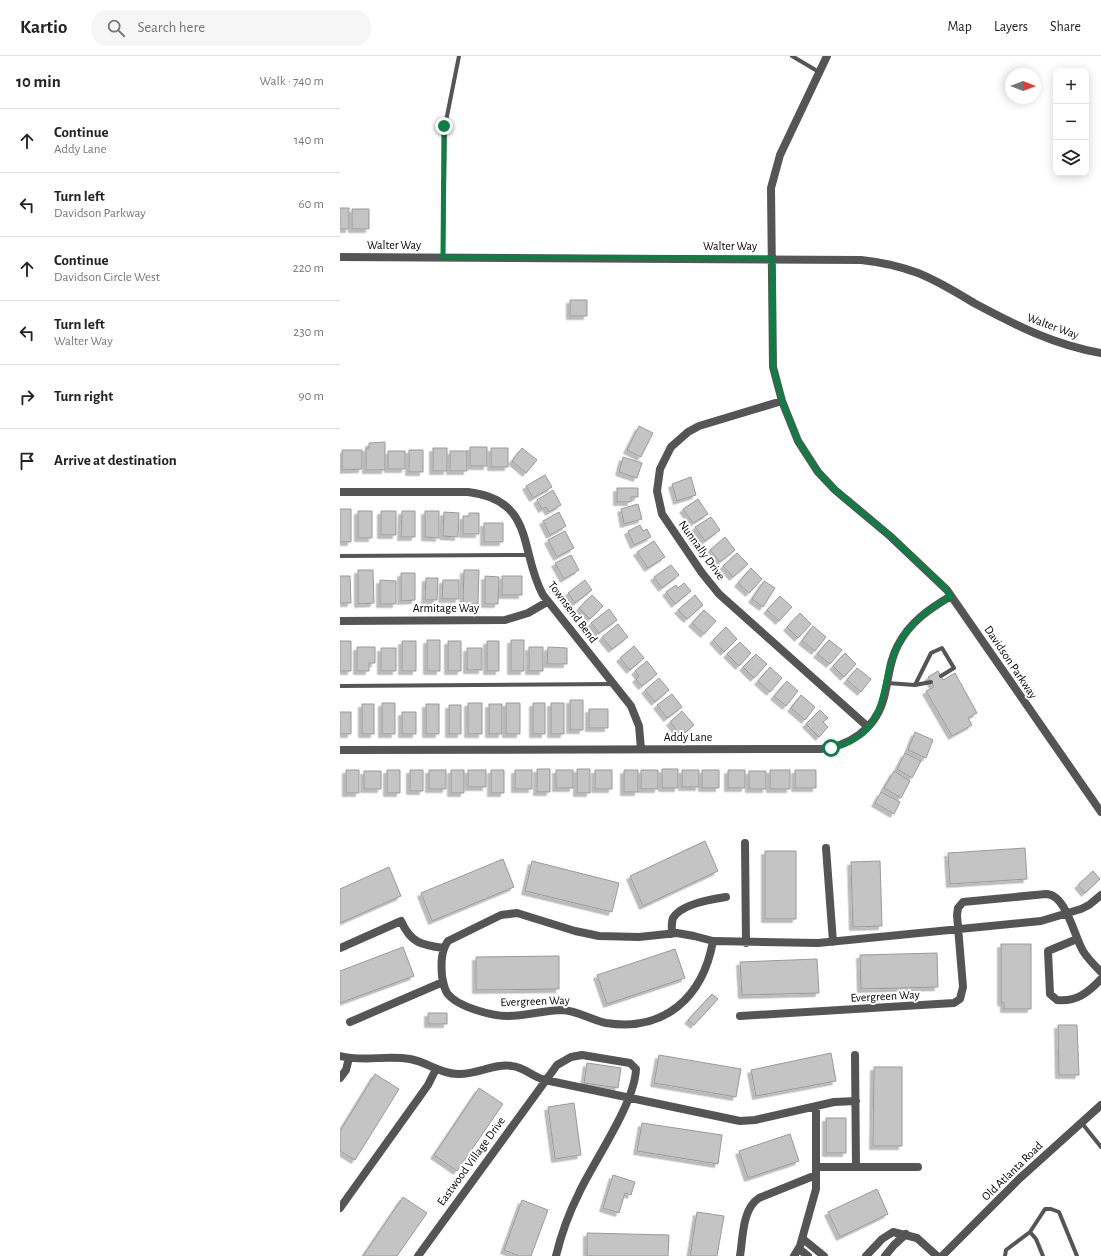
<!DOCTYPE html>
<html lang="en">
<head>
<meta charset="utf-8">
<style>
	body { margin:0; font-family:"Alegreya Sans",sans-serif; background:#f6f6f6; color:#222 }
	.controls { position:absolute; right:12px; top:12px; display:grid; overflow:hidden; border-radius:8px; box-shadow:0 2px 10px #0003 }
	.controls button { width:36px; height:36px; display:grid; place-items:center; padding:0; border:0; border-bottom:1px solid #e0e0e0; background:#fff; color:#222; font:20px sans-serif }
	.compass { position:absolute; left:665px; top:12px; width:36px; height:36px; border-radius:50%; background:#fff; box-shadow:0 2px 10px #0003; rotate:90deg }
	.stop { position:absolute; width:12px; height:12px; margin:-9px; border:3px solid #0b8043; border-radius:50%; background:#fff }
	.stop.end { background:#0b8043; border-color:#fff; box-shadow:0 1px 4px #0008 }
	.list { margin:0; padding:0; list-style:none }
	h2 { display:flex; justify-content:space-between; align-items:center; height:52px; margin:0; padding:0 16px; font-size:17px }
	h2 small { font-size:13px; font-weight:400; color:#767676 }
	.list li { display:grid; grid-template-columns:26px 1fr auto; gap:12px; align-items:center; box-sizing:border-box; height:64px; padding:0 16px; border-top:1px solid #e0e0e0 }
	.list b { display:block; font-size:15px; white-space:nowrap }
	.list p { margin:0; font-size:13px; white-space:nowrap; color:#767676 }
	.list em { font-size:13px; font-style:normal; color:#767676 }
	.icon { flex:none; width:22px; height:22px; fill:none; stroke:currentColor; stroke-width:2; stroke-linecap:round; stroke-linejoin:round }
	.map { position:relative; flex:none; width:761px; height:1200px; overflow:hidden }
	header { display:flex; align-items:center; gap:24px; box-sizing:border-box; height:56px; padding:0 20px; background:#fff; border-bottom:1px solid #e0e0e0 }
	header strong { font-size:19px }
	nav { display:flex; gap:22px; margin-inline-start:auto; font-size:14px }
	.search { width:280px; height:36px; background:#f6f6f6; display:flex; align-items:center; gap:10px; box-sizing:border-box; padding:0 14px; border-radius:16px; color:#767676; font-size:15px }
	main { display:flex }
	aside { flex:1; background:#fff }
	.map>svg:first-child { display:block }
	.building { fill:#c4c4c4; stroke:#999; filter:url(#shadow) }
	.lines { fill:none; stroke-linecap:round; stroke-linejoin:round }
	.lane { stroke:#555; stroke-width:4 }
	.street { stroke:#555; stroke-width:8 }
	.route { stroke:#0b8043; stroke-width:5 }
	.labels { text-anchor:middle; stroke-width:4; stroke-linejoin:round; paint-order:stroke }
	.street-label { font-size:12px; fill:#000; stroke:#fff }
</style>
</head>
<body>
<header>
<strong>Kartio</strong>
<div class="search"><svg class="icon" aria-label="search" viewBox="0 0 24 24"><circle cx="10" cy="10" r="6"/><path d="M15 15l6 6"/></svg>Search here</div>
<nav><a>Map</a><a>Layers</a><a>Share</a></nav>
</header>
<main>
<aside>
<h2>10 min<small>Walk · 740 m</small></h2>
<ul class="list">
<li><svg class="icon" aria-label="ahead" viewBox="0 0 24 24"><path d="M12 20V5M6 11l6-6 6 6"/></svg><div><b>Continue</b><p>Addy Lane</p></div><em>140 m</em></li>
<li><svg class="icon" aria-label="left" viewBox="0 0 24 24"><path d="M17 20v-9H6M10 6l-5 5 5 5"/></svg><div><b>Turn left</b><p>Davidson Parkway</p></div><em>60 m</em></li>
<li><svg class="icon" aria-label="ahead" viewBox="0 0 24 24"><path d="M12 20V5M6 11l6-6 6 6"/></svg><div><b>Continue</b><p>Davidson Circle West</p></div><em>220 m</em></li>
<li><svg class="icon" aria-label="left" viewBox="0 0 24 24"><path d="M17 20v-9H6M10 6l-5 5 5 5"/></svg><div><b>Turn left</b><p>Walter Way</p></div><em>230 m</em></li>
<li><svg class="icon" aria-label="right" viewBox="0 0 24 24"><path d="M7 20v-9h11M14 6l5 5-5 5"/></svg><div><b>Turn right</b></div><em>90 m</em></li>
<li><svg class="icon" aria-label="arrive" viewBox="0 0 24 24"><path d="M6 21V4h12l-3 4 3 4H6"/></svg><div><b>Arrive at destination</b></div></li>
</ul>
</aside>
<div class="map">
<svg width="761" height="1200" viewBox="0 0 761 1200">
	<defs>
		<filter id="shadow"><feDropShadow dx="-3.5" dy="3.5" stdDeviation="0" flood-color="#0004"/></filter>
	</defs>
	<rect width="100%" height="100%" fill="#fff"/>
	<path class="building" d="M0 152H9V173H0Z
		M12 153H29V173H12Z
		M230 244H247V260H230Z
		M299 370 313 377 301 401 287 394Z
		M45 386V414H26V392H29V387Z
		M130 391H147V410H130Z
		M93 392H107V415H93Z
		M151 392H168V411H151Z
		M182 392 197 404 186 417 172 405Z
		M2 394H22V413L2 414Z
		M69 394H83V416H69Z
		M48 395H65V413H48Z
		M110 395H127V415H110Z
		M283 401 302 407 297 422 279 416Z
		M205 419 212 431 193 442 186 430Z
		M351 421 356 439 337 445 332 428Z
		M277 432H298V441H291V446H277Z
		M213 434 221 449 209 456 206 451 202 453 197 444Z
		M358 443 368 458 353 467 343 453Z
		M298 448 302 463 284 468 281 453Z
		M0 453H11V486H0Z
		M18 455H32V482H18Z
		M41 455H56V479H41Z
		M62 455H75V481H61Z
		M85 455H99V482L85 481Z
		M104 456 119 457 118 481 103 480Z
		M219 456 226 470 210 479 203 465Z
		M129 457H139V478H123V460H129Z
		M371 461 380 474 365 485 355 471Z
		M144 467H163V486H144Z
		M300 469 303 475 307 473 311 481 294 489 288 475Z
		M225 475 234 492 217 501 208 484Z
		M385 481 395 494 380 506 370 494Z
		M314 485 325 501 308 512 297 496Z
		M397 497 408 508 393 521 383 510Z
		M231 499 239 514 224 523 215 507Z
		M331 509 339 519 322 532 314 521Z
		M411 512 422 523 409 537 398 527Z
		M18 514H33L34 547 18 548Z
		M124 514H139L138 548H123Z
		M61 517H75V544L61 545Z
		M0 520H10L11 547H0Z
		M145 520 159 521 158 548H145Z
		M162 520H182V539H162Z
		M86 522H98L97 544H85Z
		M40 524 56 525V548H40Z
		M103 524H119V543H102Z
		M245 524 252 534 235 547 228 537Z
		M424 525 435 532 423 551 412 543Z
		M344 527 351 535 335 548 326 536 336 529 338 532Z
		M252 539 263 550 250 563 239 552Z
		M355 539 363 549 347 563 338 554Z
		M440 540 452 551 439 565 427 554Z
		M269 553 277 564 259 577 251 567Z
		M364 554 376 565 364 578 352 567Z
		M460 557 471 568 458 582 447 571Z
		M278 568 288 581 272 593 262 581Z
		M473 570 486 581 475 595 462 585Z
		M386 571 397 583 384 596 373 584Z
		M87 584H100V615H87Z
		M171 584H184V615H171Z
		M489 584 502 594 490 608 477 598Z
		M0 585H11V615H0Z
		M62 585H76V615H62Z
		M108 585H121V615H108Z
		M147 585H159V615H147Z
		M400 586 411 597 399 610 387 598Z
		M294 590 304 602 290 614 280 602Z
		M17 591H35V607H29V615H17Z
		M189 591H203V615H189Z
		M208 591 227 592V608H207Z
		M41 592H56V615H41Z
		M127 592H142V614H127Z
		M505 597 516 608 504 621 493 610Z
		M416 598 427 608 414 622 403 611Z
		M307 605 317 618 302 630 296 623 299 620 295 615Z
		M430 611 442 622 430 636 418 625Z
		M517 612 531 623 521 636 507 624Z
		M598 615 603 624 615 617 637 657 628 662 632 669 612 680 586 635 594 631 588 621Z
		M319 622 329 634 315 646 305 634Z
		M447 625 458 635 446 650 434 640Z
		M332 638 342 651 327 662 317 649Z
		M461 639 475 651 465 664 451 652Z
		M230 644H243V674H230Z
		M42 647H55V678H42Z
		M128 647H142V678H128Z
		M166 647H180V678H166Z
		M193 647H205V678H193Z
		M211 647H224V678H211Z
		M22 648H34V678H22Z
		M86 648H99V678H86Z
		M149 648H162V678H149Z
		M109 649H121V678H109Z
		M249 653H268V672H249Z
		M480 654 488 662 483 666 488 671 479 681 466 668Z
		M342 655 354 669 341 680 330 666Z
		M0 656H11V678H0Z
		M62 656H76V678H62Z
		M575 676 593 684 586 702 568 694Z
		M565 697 581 705 572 722 557 713Z
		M197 713H210V736H197Z
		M237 713H250V737H237Z
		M322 713H338V732H322Z
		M6 714H19V737H6Z
		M47 714H60V737H47Z
		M70 714H83V735H70Z
		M89 714H106V733H89Z
		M111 714H124V737H111Z
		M128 714H146V731H128Z
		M151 714H164V737H151Z
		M175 714H192V733H175Z
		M216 714H233V732H216Z
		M255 714H272V733H255Z
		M284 714H298V736H284Z
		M301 714H318V733H301Z
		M342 714H359V731H342Z
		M362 714H379V732H362Z
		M388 714H405V732H388Z
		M430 714H450V733H430Z
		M455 714H476V732H455Z
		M24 715H41V733H24Z
		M409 715H426V733H409Z
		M554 715 570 725 561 742 544 732Z
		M541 736 560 746 554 758 535 747Z
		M365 785 378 815 303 850 290 820Z
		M685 792 687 823 610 828 608 797Z
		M425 795H456V863H425Z
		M163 803 174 831 92 865 81 837Z
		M192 805 279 827 272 856 185 835Z
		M540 805 542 870 513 871 511 806Z
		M49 811 61 840 0 867V833Z
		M753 815 760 823 745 837 738 829Z
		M661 888H691V953H664V947L661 946Z
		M63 891 74 920 0 947V915Z
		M335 893 345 922 267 948 257 919Z
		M597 897 598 931 521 933 520 899Z
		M219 900V933L136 934V901Z
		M477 903 479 937 402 939 400 906Z
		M372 938 378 943 354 969 348 964Z
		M88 957H107V968H88Z
		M718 969H737L739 1019H719Z
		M491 997 496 1025 416 1040 411 1014Z
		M319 999 401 1013 396 1041 314 1027Z
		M247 1007 281 1012 278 1032 244 1027Z
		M534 1011H562V1090H533Z
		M35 1018 59 1033 15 1104 0 1095V1075Z
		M139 1032 163 1048 117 1115 94 1099Z
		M234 1047 241 1099 215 1103 208 1051Z
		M486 1062H506V1097H486Z
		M302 1067 382 1079 378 1108 297 1095Z
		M450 1078 459 1105 408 1122 399 1095Z
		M273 1119 295 1126 291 1139 285 1137 279 1157 263 1152Z
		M537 1133 548 1158 500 1181 488 1156Z
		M63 1141 87 1157 57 1200H23Z
		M182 1144 208 1154 191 1200H179L164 1194Z
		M357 1156 384 1160 377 1200H350Z
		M247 1177 329 1179 328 1200H247Z"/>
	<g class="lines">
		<path class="lane" d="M452 0 479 16
			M103 201 105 70 119 0
			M0 500 189 499
			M547 627 575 629 591 597 602 592 614 612 601 620
			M575 629 591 626
			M0 630 274 628
			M741 1066 761 1091
			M690 1176 705 1153H711L719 1156 737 1200
			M665 1200 666 1194 690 1176 696 1183 703 1200"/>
		<path class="street" d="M487 0 440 99 431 132 433 311 442 345 458 385 478 416 495 434 550 480 607 534 761 756
			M0 201 521 204C540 206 559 210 578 217 598 225 616 236 634 247 675 269 714 289 761 297
			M442 345 359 370 348 376 331 391 320 413 317 435 322 458 362 517 379 538 528 671
			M0 436H128C196 444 179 496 203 539L291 650 299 670 301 693
			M0 565 165 564 188 557 207 546
			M0 694 481 693C509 690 534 674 543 645 549 626 548 607 558 589 570 566 589 553 611 540
			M405 787 406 887
			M486 792 493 886
			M332 878C332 873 331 867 333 862 341 848 372 843 386 841
			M737 883 708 895 710 938 717 944C736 946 748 937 761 923
			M373 885 354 880 337 877 299 881 259 880 235 875 177 857 161 859 108 885C101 895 101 907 102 920 103 926 104 932 107 937 117 951 152 960 168 960 187 960 204 954 223 954 238 955 251 964 266 967 325 976 363 941 373 885L478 887 701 865 741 853 749 849 761 839
			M0 892 61 865C71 887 81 889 104 892
			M400 960 614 947 620 943 623 931 617 859 618 852 623 846 706 838C726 838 734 880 743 895 748 903 755 910 761 916
			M10 966 103 926
			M515 999 516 1111
			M0 1000C23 1006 46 999 70 1003 87 1006 101 1018 118 1018 137 1019 154 1007 172 1010 184 1011 193 1021 205 1024L400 1065 415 1064 494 1046 516 1045
			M0 1022 6 1014 9 1002
			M476 1111H578
			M0 1152 88 1029 96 1013
			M463 1183 484 1200
			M459 1193 468 1200
			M78 1200 217 1009 231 1001 242 999 290 1007 296 1013C295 1047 254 1105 239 1137 229 1157 221 1179 216 1200
			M400 1200C403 1182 402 1153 419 1142L476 1119
			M454 1200 460 1190 476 1133V1050
			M526 1200 542 1183 553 1176 577 1182 597 1200
			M545 1200 554 1189 566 1178
			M602 1200 679 1123 761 1049"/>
	</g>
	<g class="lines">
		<path class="route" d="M104 70 103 201 432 202 433 311 442 345 458 385 478 416 495 434 550 480 599 526 611 540C589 553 570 566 558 589 536 630 553 678 491 692"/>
	</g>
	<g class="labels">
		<g class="street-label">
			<text x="54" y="193">Walter Way</text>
			<text x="390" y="194">Walter Way</text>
			<text transform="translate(713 270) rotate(20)" y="4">Walter Way</text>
			<text transform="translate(362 494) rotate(54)" y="4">Nunnally Drive</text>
			<text x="106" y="556">Armitage Way</text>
			<text transform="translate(233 556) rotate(53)" y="4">Townsend Bend</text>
			<text transform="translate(671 606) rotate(56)" y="4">Davidson Parkway</text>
			<text x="348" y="685">Addy Lane</text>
			<text transform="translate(545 940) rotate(-3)" y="4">Evergreen Way</text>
			<text transform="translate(195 945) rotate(-2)" y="4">Evergreen Way</text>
			<text transform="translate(131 1105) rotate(-54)" y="4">Eastwood Village Drive</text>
			<text transform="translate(672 1115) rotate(-44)" y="4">Old Atlanta Road</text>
		</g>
	</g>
</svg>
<div class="controls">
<button>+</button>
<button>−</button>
<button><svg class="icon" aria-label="layers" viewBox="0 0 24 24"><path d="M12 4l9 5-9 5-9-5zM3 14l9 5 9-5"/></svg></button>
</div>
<svg class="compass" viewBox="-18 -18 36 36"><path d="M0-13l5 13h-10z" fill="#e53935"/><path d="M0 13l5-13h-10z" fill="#767676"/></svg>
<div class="stop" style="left:491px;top:692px"></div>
<div class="stop end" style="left:104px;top:70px"></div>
</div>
</main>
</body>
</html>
